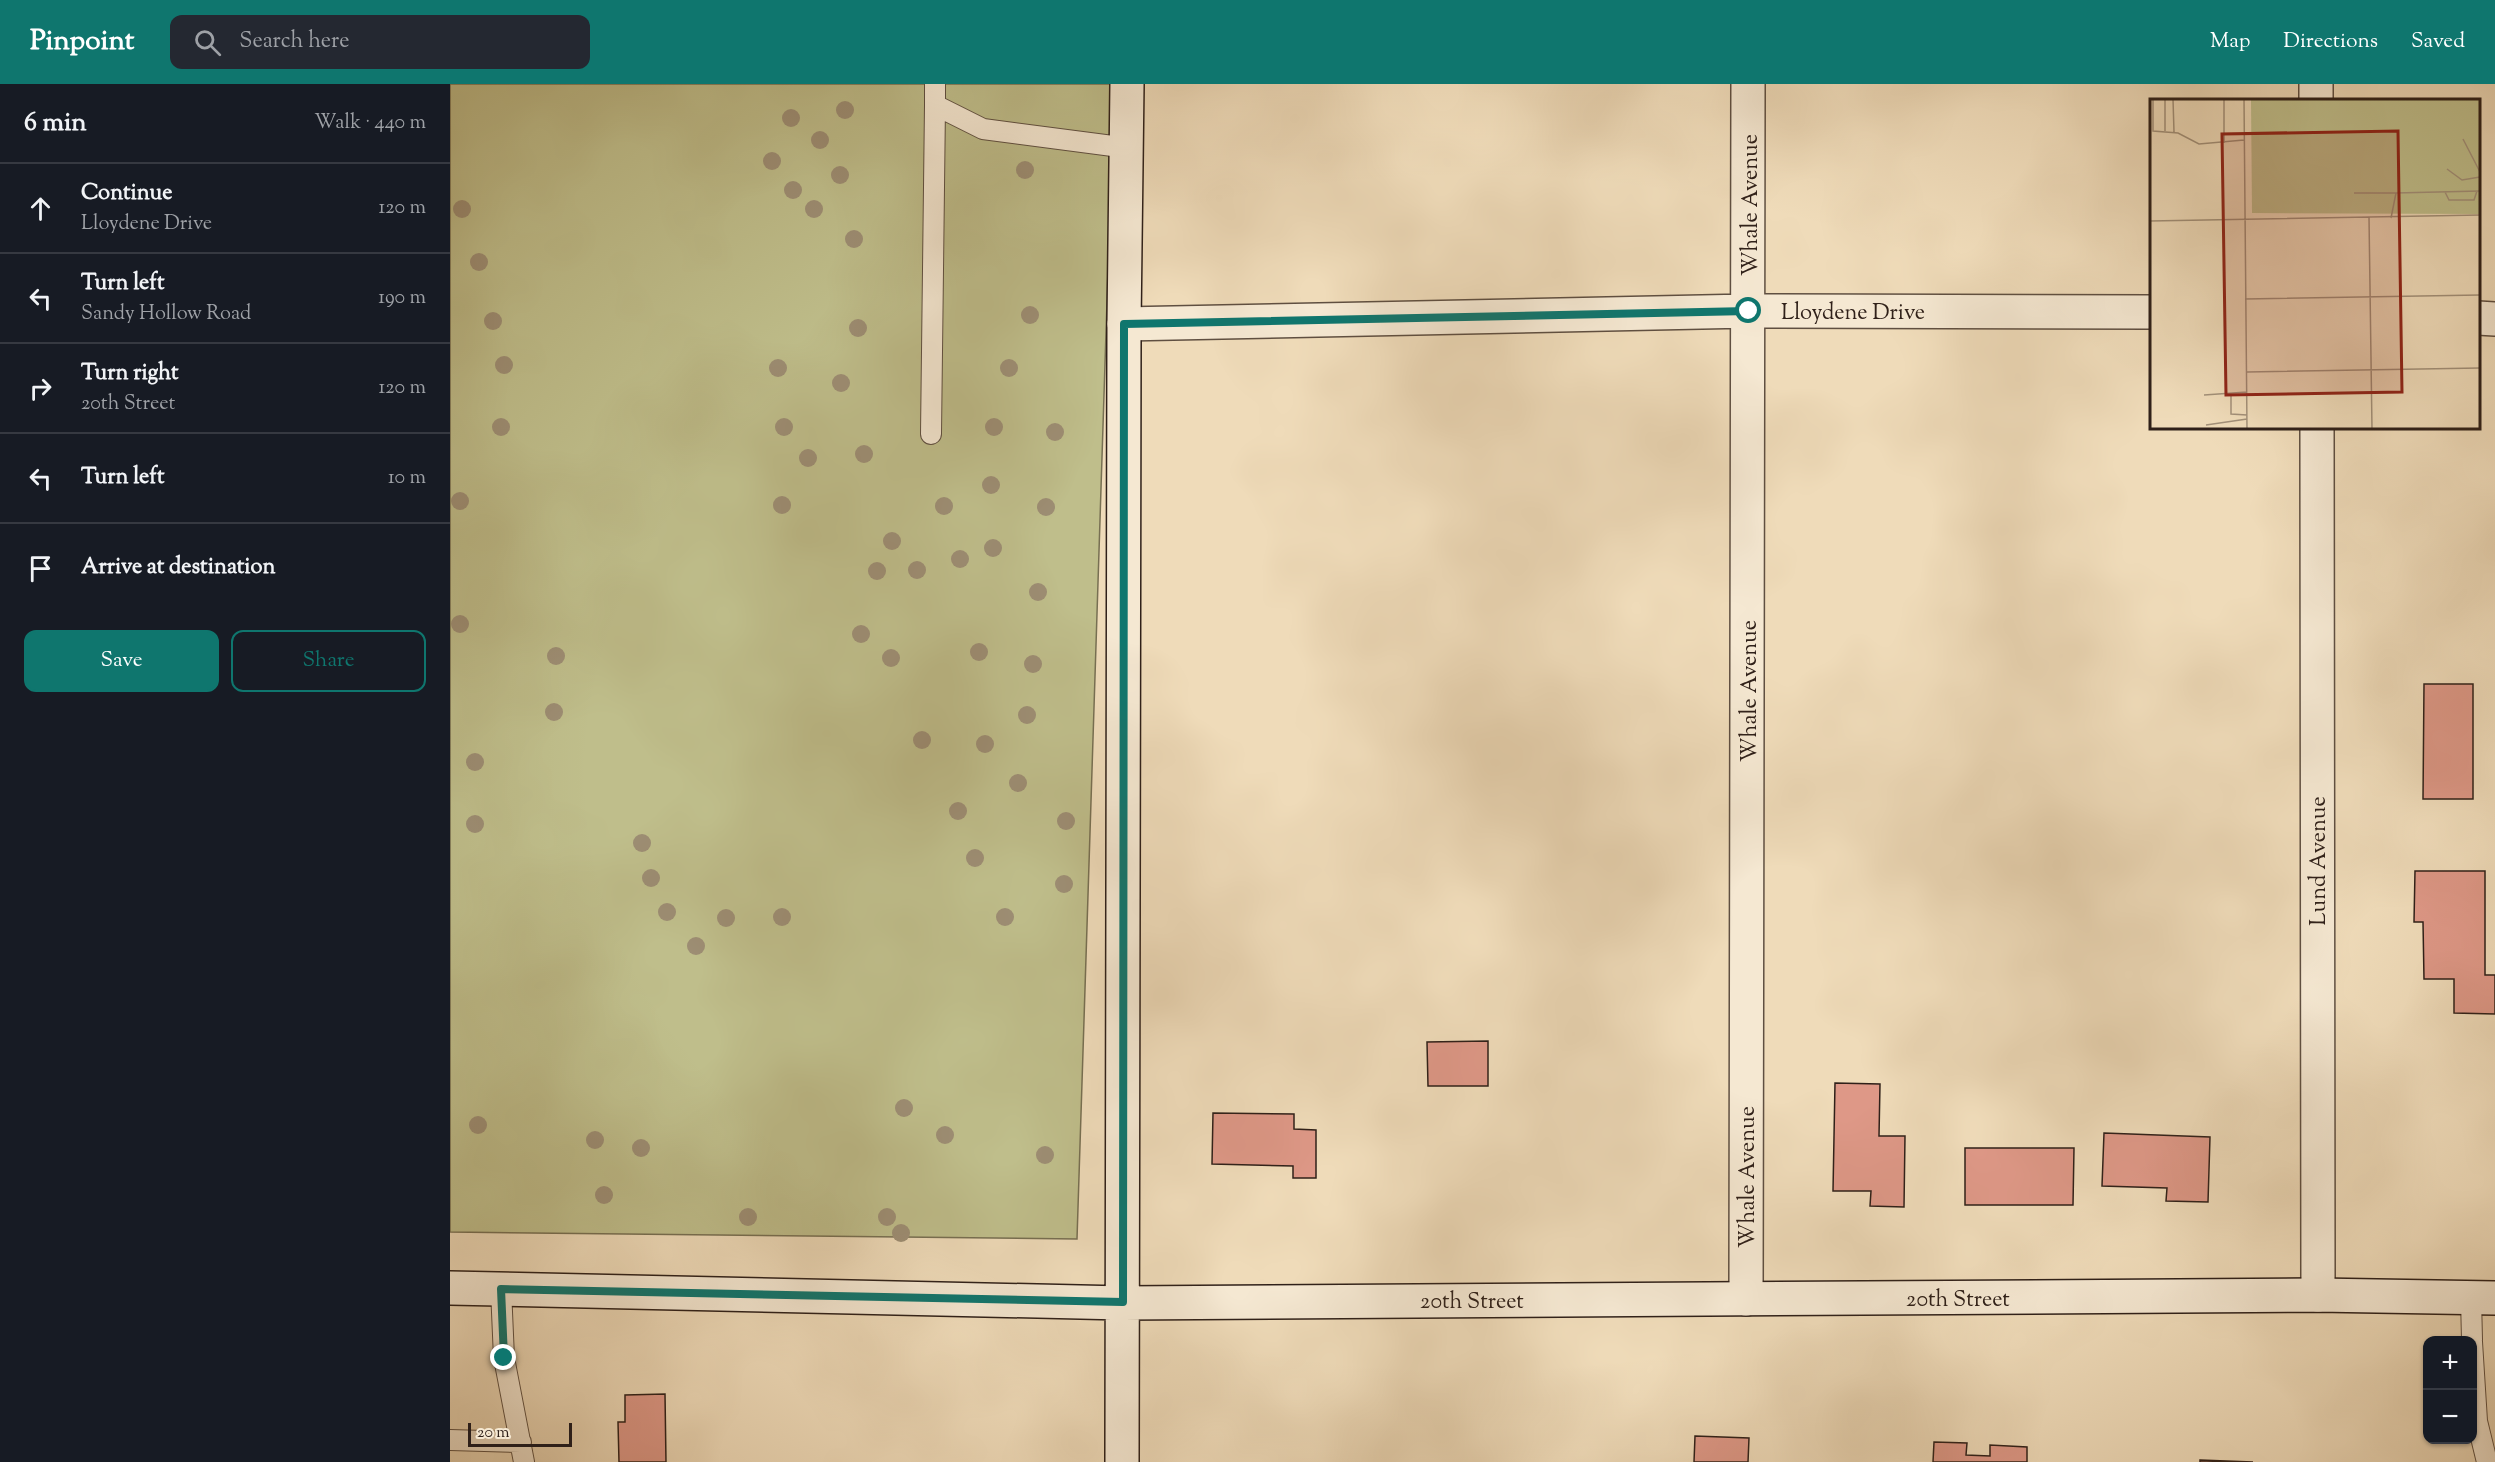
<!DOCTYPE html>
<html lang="en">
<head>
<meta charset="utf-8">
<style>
	body { margin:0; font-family:"Sorts Mill Goudy",serif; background:#242831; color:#f1f3f6 }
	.controls { position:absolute; right:18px; bottom:18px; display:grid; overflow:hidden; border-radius:12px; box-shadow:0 2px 4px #0004 }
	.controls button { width:54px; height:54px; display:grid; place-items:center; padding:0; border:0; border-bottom:2px solid #363941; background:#171b24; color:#f1f3f6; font:30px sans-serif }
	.scale { position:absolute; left:18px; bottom:15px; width:104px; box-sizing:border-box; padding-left:6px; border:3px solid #2f2019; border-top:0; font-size:16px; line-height:21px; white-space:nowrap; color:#2f2019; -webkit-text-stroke:4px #f5e8d2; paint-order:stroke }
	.stop { position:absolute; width:18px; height:18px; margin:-14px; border:4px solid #0f766e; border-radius:50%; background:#fff }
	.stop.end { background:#0f766e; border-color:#fff; box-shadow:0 2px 6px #0008 }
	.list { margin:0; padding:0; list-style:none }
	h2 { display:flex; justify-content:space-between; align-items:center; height:78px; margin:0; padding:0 24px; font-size:26px }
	h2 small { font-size:20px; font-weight:400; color:#9ea1a6 }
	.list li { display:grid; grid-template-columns:39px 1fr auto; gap:18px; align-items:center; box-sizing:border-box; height:90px; padding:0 24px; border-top:2px solid #363941 }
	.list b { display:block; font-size:22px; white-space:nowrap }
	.list p { margin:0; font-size:20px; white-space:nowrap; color:#9ea1a6 }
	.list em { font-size:20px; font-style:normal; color:#9ea1a6 }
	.actions { display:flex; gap:12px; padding:18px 24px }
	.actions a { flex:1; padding:14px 0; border:2px solid #0f766e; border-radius:12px; text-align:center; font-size:21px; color:#0f766e }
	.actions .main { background:#0f766e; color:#fff }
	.icon { flex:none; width:33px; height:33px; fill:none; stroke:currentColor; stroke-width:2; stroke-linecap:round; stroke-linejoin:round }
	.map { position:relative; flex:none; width:2045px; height:1378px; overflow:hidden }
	header { display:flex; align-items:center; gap:36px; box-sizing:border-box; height:84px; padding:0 30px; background:#0f766e; color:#fff }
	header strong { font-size:28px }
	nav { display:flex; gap:33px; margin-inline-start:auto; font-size:21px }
	.search { width:420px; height:54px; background:#242831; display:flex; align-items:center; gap:15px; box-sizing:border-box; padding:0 21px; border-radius:12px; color:#9ea1a6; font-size:22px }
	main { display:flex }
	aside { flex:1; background:#171b24 }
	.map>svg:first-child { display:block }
	.green { fill:#bfbe8b; stroke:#776f52; stroke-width:1.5 }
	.building { fill:#de9887; stroke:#2f2019; stroke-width:1.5 }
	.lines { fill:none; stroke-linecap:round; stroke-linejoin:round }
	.lane-casing { stroke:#5f4f41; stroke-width:22 }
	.street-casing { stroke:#5f4f41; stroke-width:36 }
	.secondary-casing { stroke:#2f2019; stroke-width:36 }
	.lane { stroke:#f5e8d2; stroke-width:20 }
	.street { stroke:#f5e8d2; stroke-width:33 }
	.secondary { stroke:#f5e8d2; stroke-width:33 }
	.tree { fill:#9d8e74 }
	.route { stroke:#0f766e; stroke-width:8 }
	.labels { text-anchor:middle; stroke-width:4.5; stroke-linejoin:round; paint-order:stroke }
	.street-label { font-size:22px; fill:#2f2019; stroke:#f5e8d2 }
	.inset-road { fill:none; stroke:#a29079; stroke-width:1.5 }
	.view { fill:#8f2418; fill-opacity:0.15; stroke:#8f2418; stroke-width:3 }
	.inset-edge { fill:none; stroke:#2f2019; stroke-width:3 }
</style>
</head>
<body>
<header>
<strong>Pinpoint</strong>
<div class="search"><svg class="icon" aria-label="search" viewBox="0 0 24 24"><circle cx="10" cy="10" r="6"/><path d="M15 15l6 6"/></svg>Search here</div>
<nav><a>Map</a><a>Directions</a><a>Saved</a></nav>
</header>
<main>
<aside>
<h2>6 min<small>Walk · 440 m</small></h2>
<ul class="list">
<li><svg class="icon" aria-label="ahead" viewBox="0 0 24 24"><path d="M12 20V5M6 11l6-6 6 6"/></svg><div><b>Continue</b><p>Lloydene Drive</p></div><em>120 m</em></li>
<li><svg class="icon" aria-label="left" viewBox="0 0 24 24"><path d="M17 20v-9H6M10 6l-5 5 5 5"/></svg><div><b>Turn left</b><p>Sandy Hollow Road</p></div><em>190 m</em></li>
<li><svg class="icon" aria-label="right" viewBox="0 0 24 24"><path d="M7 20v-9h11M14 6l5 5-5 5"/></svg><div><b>Turn right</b><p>20th Street</p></div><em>120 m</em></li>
<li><svg class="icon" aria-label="left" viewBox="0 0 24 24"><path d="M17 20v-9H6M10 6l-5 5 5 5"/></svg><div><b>Turn left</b></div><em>10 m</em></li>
<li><svg class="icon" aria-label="arrive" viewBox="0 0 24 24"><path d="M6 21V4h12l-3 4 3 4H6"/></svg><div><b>Arrive at destination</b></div></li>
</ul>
<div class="actions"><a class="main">Save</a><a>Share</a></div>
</aside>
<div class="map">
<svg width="2045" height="1378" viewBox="0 0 2045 1378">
	<rect width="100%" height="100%" fill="#efdbb9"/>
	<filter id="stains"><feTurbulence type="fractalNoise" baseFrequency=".00333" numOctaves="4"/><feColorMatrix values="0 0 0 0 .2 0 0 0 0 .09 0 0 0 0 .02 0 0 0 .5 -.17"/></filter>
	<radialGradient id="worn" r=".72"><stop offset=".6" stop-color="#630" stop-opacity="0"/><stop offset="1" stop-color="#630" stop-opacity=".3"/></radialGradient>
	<path class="green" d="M0 0H662V61L627 1155 0 1148Z"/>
	<path class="building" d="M1974 600H2023V715H1973Z
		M1965 787H2035V891H2045V930L2004 929V895H1974L1973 838H1964Z
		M1038 957V1002H978L977 958Z
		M1385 999 1430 1000 1429 1052H1455L1454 1123 1420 1122 1421 1107H1383Z
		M763 1029 844 1030V1045L866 1046V1094H843V1082L762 1080Z
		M1654 1049 1760 1053 1758 1118 1716 1117 1717 1104 1652 1102Z
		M1515 1064H1624L1623 1121H1515Z
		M215 1310 216 1378H169L168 1338H175V1311Z
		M1245 1352 1299 1354 1298 1378H1244Z
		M1484 1358 1517 1359 1516 1371 1540 1372V1361L1577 1363V1378H1483Z
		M1750 1376 1803 1378H1750Z"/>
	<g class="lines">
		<g class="lane-casing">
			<path id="lane" d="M485 0V21L533 45 678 64
				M481 350 485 21
				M51 1205 54 1274 74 1378
				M2021 1214 2022 1256
				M2022 1258 2027 1337 2037 1378
				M0 1356 71 1358"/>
		</g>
		<g class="street-casing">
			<path id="street" d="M1866 0V16
				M2028 234 2045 235
				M674 240 1299 227 1702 228
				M1867 344 1868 1211
				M1296 1215 1298 0"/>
		</g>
		<g class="secondary-casing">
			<path id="secondary" d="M0 1204 673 1219 1868 1211 2045 1214
				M672 1378 674 240 677 0"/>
		</g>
		<use href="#lane" class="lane"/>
		<use href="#street" class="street"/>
		<use href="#secondary" class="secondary"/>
	</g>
	<g class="tree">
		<circle cx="395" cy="26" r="9"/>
		<circle cx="341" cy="34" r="9"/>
		<circle cx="370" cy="56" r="9"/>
		<circle cx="322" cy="77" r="9"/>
		<circle cx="575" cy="86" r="9"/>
		<circle cx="390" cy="91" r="9"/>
		<circle cx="343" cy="106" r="9"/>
		<circle cx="12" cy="125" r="9"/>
		<circle cx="364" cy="125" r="9"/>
		<circle cx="404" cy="155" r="9"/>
		<circle cx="29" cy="178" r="9"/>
		<circle cx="580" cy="231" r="9"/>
		<circle cx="43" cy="237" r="9"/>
		<circle cx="408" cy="244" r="9"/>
		<circle cx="54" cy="281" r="9"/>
		<circle cx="328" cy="284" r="9"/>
		<circle cx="559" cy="284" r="9"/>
		<circle cx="391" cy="299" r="9"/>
		<circle cx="51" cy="343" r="9"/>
		<circle cx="334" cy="343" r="9"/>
		<circle cx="544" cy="343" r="9"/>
		<circle cx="605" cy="348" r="9"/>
		<circle cx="414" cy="370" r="9"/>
		<circle cx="358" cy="374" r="9"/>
		<circle cx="541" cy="401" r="9"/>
		<circle cx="10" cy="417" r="9"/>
		<circle cx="332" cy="421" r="9"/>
		<circle cx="494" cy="422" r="9"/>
		<circle cx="596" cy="423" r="9"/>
		<circle cx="442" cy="457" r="9"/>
		<circle cx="543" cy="464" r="9"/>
		<circle cx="510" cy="475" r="9"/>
		<circle cx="467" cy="486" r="9"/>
		<circle cx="427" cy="487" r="9"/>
		<circle cx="588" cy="508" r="9"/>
		<circle cx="10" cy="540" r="9"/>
		<circle cx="411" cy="550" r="9"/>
		<circle cx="529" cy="568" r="9"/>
		<circle cx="106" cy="572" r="9"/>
		<circle cx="441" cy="574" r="9"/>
		<circle cx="583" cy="580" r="9"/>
		<circle cx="104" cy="628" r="9"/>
		<circle cx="577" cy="631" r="9"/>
		<circle cx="472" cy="656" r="9"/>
		<circle cx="535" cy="660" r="9"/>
		<circle cx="25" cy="678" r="9"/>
		<circle cx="568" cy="699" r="9"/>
		<circle cx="508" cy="727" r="9"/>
		<circle cx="616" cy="737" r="9"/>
		<circle cx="25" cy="740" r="9"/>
		<circle cx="192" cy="759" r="9"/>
		<circle cx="525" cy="774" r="9"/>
		<circle cx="201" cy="794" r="9"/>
		<circle cx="614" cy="800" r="9"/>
		<circle cx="217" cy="828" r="9"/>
		<circle cx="332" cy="833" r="9"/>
		<circle cx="555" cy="833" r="9"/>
		<circle cx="276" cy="834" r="9"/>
		<circle cx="246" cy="862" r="9"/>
		<circle cx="454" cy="1024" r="9"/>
		<circle cx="28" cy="1041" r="9"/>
		<circle cx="495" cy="1051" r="9"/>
		<circle cx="145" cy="1056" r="9"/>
		<circle cx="191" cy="1064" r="9"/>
		<circle cx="595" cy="1071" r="9"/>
		<circle cx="154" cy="1111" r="9"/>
		<circle cx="298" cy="1133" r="9"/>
		<circle cx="437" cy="1133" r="9"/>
		<circle cx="451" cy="1149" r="9"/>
	</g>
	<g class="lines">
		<path class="route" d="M54 1274 51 1205 673 1218 674 240 1299 227"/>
	</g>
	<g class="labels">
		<g class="street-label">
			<text transform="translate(1299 121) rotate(-90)" y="8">Whale Avenue</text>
			<text x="1403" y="235">Lloydene Drive</text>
			<text transform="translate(1298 607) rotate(-90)" y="8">Whale Avenue</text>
			<text transform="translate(1867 777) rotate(-90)" y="8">Lund Avenue</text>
			<text transform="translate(1296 1093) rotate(-90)" y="8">Whale Avenue</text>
			<text x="1508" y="1222">20th Street</text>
			<text x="1022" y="1224">20th Street</text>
		</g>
	</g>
	<g transform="translate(1700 15)">
		<rect width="330" height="330" fill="#efdbb9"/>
		<path d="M101 0H330V115L102 114Z" fill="#bfbe8b"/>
		<path class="inset-road" d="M3 0V32L28 34 49 45 94 41M23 0 24 33M74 0V44M94 0 97 330M15 32V0M313 40 330 73M297 70 312 81 330 78M295 93 299 101H324L327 92M204 94H246M219 118 222 330M241 119 246 94 330 92M0 122 330 116M95 200 330 196M97 273 330 269M81 294V315L97 316M54 296 97 293M56 326 97 320"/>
		<path class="view" d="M248 32 252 293 76 296 72 35Z"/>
		<rect width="330" height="330" class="inset-edge"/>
	</g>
	<rect width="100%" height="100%" filter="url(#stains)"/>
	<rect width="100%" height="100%" fill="url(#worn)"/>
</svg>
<div class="controls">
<button>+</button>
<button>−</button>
</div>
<div class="scale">20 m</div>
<div class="stop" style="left:1299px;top:227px"></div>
<div class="stop end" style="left:54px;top:1274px"></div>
</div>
</main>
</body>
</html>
